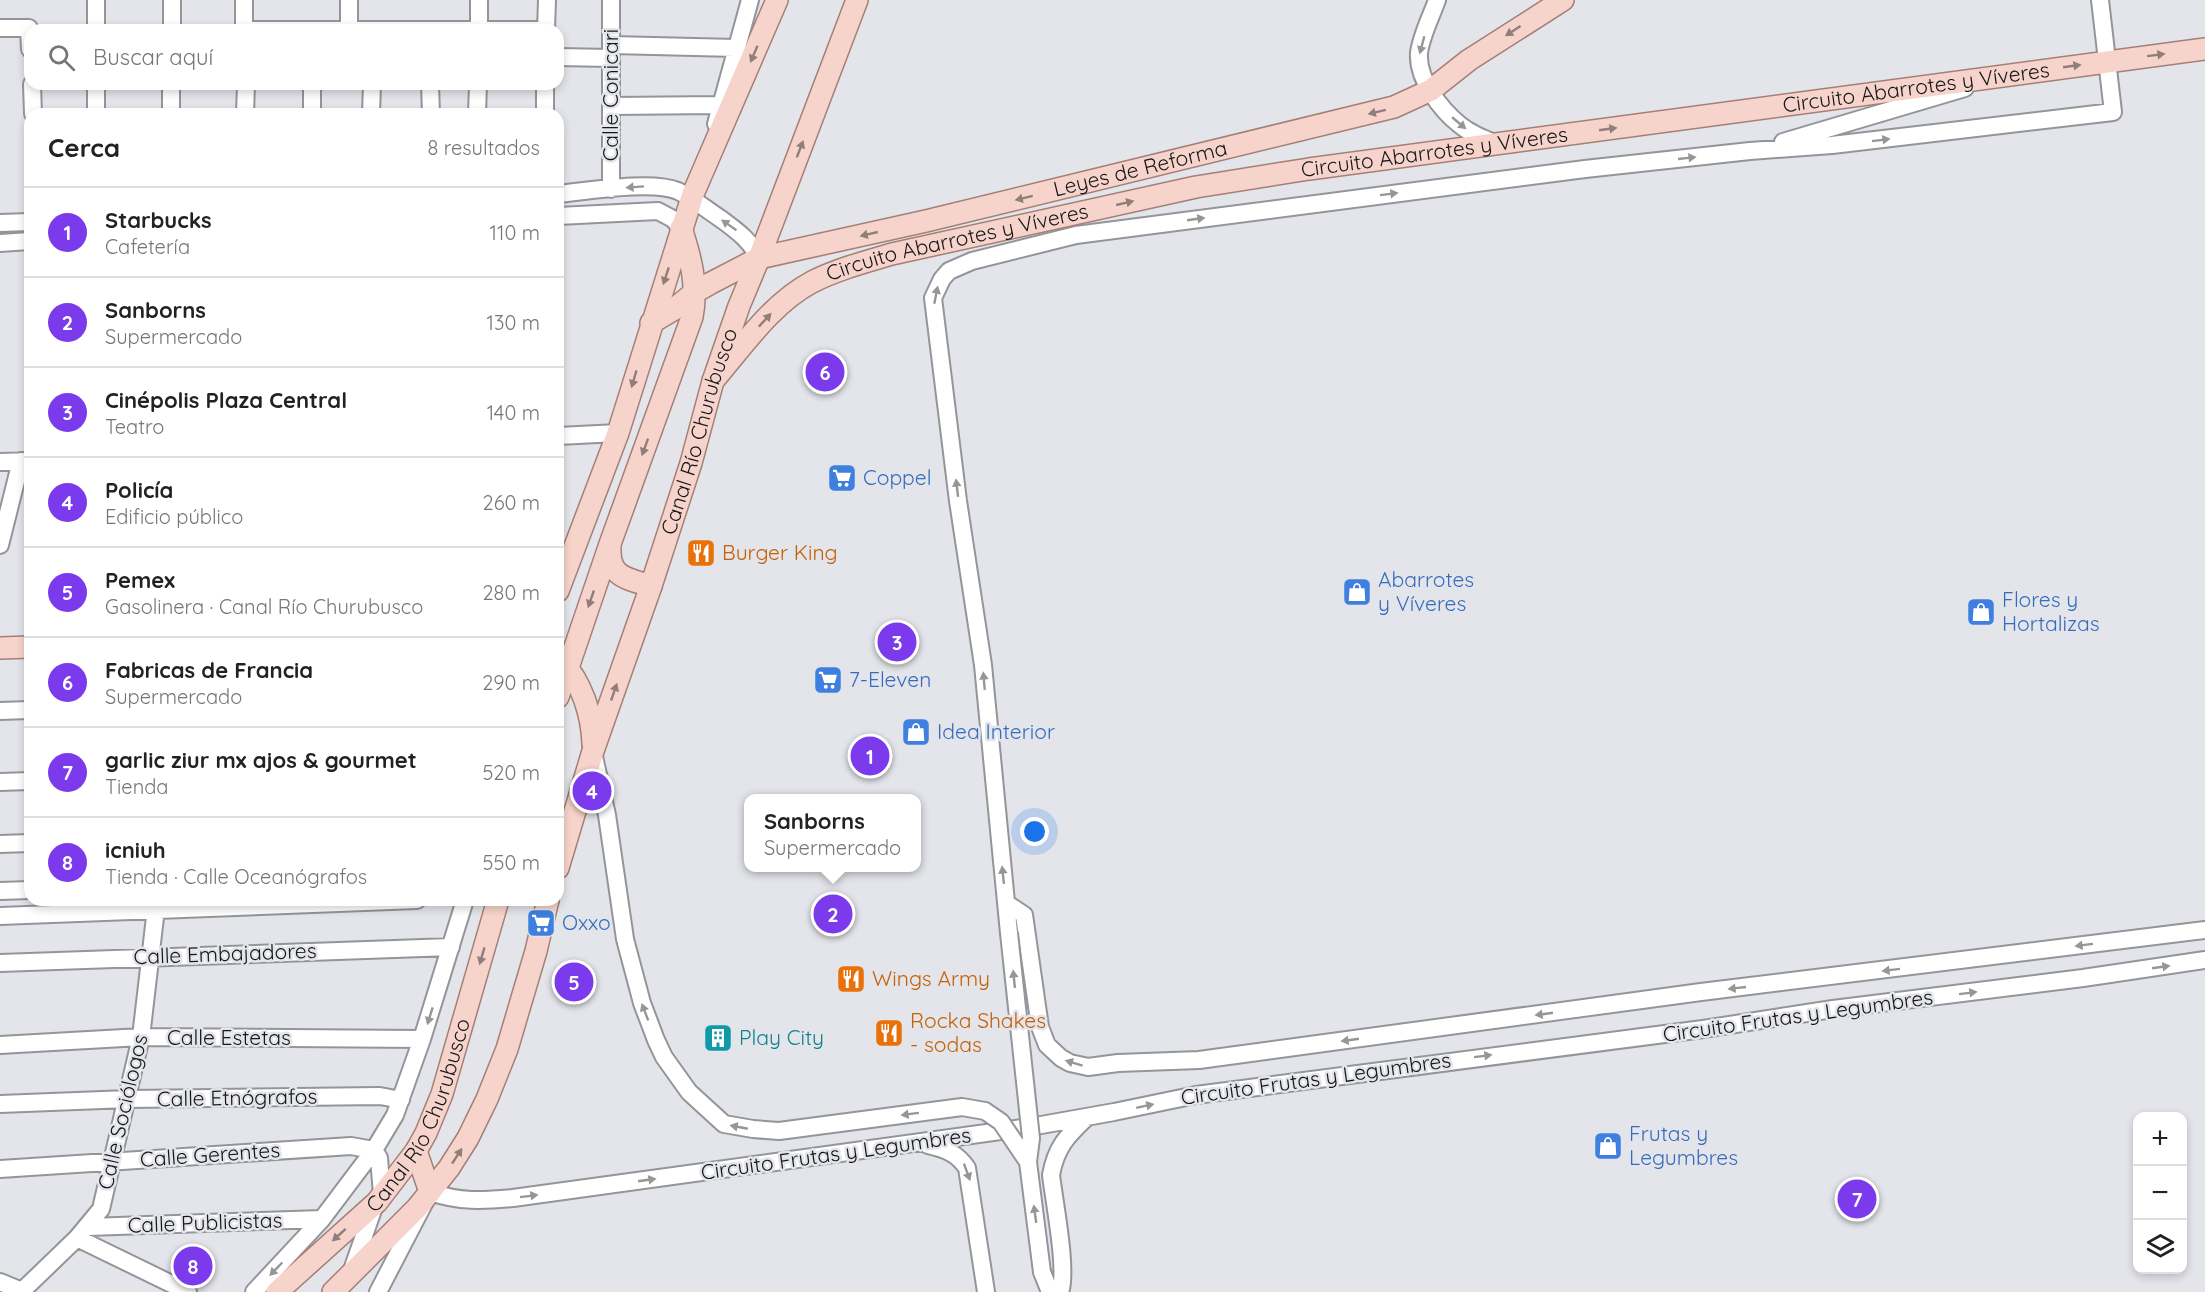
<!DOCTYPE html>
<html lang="es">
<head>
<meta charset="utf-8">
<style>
	body { margin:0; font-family:Quicksand,sans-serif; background:#f6f6f6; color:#222 }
	.controls { position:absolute; right:18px; bottom:18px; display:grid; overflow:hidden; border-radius:12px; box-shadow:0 3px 9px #0003 }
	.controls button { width:54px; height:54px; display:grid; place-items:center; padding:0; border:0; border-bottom:2px solid #e0e0e0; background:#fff; color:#222; font:30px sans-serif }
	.you { position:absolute; left:1035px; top:832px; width:21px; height:21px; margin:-15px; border:4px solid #fff; border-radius:50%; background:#1a73e8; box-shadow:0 0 0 9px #1a73e833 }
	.badge { display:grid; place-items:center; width:39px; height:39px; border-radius:50%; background:#7c3aed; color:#fff; font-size:20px; font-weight:700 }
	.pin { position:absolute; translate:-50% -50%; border:3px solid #fff; box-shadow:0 2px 6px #0006 }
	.popup { position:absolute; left:744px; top:794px; width:177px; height:78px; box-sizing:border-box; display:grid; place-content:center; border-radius:12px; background:#fff; filter:drop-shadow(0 2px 4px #0005); font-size:20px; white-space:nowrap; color:#767676 }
	.popup b { font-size:22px; color:#222 }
	.popup::after { content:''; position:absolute; left:50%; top:100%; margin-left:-12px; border:12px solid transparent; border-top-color:#fff }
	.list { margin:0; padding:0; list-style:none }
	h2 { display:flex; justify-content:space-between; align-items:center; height:78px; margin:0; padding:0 24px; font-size:26px }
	h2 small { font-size:20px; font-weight:400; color:#767676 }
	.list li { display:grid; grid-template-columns:39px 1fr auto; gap:18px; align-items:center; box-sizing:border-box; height:90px; padding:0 24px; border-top:2px solid #e0e0e0 }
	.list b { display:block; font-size:22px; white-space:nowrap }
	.list p { margin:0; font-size:20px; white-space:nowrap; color:#767676 }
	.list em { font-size:20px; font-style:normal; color:#767676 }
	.icon { flex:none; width:33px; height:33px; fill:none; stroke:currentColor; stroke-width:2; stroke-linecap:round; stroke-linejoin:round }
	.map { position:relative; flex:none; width:2205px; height:1292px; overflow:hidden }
	.search { position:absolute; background:#fff; box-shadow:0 3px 9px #0003; left:24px; top:24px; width:540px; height:66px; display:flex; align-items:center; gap:15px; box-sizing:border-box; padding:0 21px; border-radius:18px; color:#767676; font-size:22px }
	.panel { position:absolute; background:#fff; box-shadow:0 3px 9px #0003; left:24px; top:108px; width:540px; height:798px; border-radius:18px }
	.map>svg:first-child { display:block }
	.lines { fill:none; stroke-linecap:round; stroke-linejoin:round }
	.minor-casing { stroke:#93959a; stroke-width:20 }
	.major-casing { stroke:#a47f76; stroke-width:24 }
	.minor { stroke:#fff; stroke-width:16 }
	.major { stroke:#f6d4cb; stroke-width:21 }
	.minor-bridge-casing { stroke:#93959a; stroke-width:20; stroke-linecap:butt }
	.minor-bridge { stroke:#fff; stroke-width:16 }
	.oneway { fill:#917e7a }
	.oneway2 { fill:#969697 }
	.labels { text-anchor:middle; stroke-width:5; stroke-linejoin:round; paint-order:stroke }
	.street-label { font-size:21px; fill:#161618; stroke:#e3e5ea }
	.shop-label { font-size:21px; fill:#366cbe; stroke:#e3e5ea; text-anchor:start }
	.food-label { font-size:21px; fill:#c56008; stroke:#e3e5ea; text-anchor:start }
	.culture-label { font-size:21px; fill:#0d838f; stroke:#e3e5ea; text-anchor:start }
</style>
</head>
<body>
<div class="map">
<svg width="2205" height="1292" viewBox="0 0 2205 1292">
	<rect width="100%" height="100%" fill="#e3e5ea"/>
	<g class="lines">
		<g class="minor-casing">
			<path id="minor" d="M244 0V30
				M349 0V30
				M479 0V30
				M1437 0C1431 17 1421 36 1419 53 1417 79 1441 110 1460 125 1471 134 1484 139 1497 144
				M0 28H29L30 49
				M96 30V0
				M172 30V0
				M244 30H546
				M546 30 547 0
				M611 45 736 48
				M558 57 611 58
				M32 84 33 114
				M96 84V114
				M430 84 431 114
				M611 106 720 105
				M171 114V84
				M245 114 246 84
				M312 114V84
				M371 114 372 84
				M477 114 478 84
				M545 114V84
				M716 124 750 0
				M1783 142 1965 88
				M611 189V0
				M558 194C588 191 652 180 678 191 693 198 707 210 721 219 737 231 750 240 759 258
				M558 216 658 211 673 219 681 228
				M0 223 30 222
				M0 243 30 241
				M558 436 618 433
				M0 462 29 461
				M0 545 21 461
				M0 711 30 710
				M593 752 607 815 625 939 642 1003 656 1040 664 1057 689 1092 724 1124 753 1129 779 1131
				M0 782 30 781
				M0 844 30 843
				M0 891 30 890
				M1006 903 1024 915 1040 1027 1047 1045 1061 1058 1070 1063 1088 1067 1118 1063 1199 1060 1701 992 2205 930
				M0 916 417 900
				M1009 933 983 665 958 501 933 298 942 279 949 271 972 261 1076 235 1585 169 1750 151 1832 145 2113 112 2100 0
				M0 963 451 947
				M0 1045 141 1037 422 1039
				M0 1104 128 1099 380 1096 401 1100
				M928 1145C945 1149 957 1153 967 1168L986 1292
				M0 1169 351 1146 374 1150 379 1158 382 1194
				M88 1227 322 1219
				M77 1238 188 1292
				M1042 1272 1050 1292
				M351 1273 374 1207
				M0 1282 24 1292
				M21 1292 77 1238 101 1209 141 1037 157 900
				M254 1292 322 1219 374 1150 395 1115 422 1039 465 900
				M378 1292 430 1192C460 1202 482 1201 513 1198L1030 1127 1114 1112 1196 1095 1703 1029 1833 1009 2083 978 2205 960
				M1060 1292C1068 1271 1054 1201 1051 1175 1056 1147 1067 1136 1087 1117"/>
		</g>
		<g class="major-casing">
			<g id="major">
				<path id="s1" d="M651 323 673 310 695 292 711 283 759 258 926 221 1394 107 1431 90 1469 60 1563 0"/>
				<path id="s2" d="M713 381C743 346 771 304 812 282 838 269 865 262 892 254L1196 187 1309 169 2205 49"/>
				<path d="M610 545C608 577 625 578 651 586"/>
				<path d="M558 591 618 433 693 194 777 0"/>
				<path d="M0 648 30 647"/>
				<path d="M561 660C582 683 592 714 593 744"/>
				<path d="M558 697 610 544 692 317C698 286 691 258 681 228"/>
				<path id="s3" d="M558 868 593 751 651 586 691 463 713 381 739 306 759 258 857 0"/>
				<path d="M416 1151 430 1192"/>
				<path id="s4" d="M277 1292 377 1202 416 1151 426 1133 442 1094 498 900"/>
				<path d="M333 1292 417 1208 449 1168 468 1138 487 1099 507 1049 536 951 548 900"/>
			</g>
		</g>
		<use href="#minor" class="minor"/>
		<use href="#major" class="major"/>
		<g class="minor-bridge-casing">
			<path id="minor-bridge" d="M1009 933 1031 1138 1028 1162
				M779 1131 962 1107 985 1111 1001 1122 1028 1162 1042 1272"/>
		</g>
		<use href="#minor-bridge" class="minor-bridge"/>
	</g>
	<defs><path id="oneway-solid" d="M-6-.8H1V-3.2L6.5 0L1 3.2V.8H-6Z" transform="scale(1.5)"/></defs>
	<g class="oneway">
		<use href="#oneway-solid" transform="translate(1513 31) rotate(147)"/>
		<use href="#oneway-solid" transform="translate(754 54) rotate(113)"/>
		<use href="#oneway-solid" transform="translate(2156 55) rotate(-7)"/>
		<use href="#oneway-solid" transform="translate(2072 66) rotate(-8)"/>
		<use href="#oneway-solid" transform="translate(1377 112) rotate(166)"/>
		<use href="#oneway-solid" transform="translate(1608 129) rotate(-8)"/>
		<use href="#oneway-solid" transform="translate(800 149) rotate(-69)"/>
		<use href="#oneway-solid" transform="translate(1024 198) rotate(166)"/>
		<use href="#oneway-solid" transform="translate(1125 203) rotate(-13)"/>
		<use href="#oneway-solid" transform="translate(869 234) rotate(167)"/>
		<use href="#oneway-solid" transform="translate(666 276) rotate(108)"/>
		<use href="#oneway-solid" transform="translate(765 320) rotate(-47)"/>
		<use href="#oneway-solid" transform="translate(634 379) rotate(106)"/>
		<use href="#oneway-solid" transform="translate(645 447) rotate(110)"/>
		<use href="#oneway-solid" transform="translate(591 599) rotate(109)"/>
		<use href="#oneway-solid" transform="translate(614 692) rotate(-71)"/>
		<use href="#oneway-solid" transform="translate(482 956) rotate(106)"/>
		<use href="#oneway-solid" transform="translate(457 1156) rotate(-57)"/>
		<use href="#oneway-solid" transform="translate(339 1235) rotate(138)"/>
	</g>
	<g class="oneway2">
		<use href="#oneway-solid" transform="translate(1422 45) rotate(105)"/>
		<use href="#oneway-solid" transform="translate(1459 123) rotate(40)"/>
		<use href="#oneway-solid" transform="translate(1881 140) rotate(-7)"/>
		<use href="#oneway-solid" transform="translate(1687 158) rotate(-6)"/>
		<use href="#oneway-solid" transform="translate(635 187) rotate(176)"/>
		<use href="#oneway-solid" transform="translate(1389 194) rotate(-7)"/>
		<use href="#oneway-solid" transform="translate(1196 219) rotate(-8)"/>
		<use href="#oneway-solid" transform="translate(729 225) rotate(-145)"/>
		<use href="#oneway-solid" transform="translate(936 295) rotate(-79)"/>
		<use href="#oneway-solid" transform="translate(957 488) rotate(-97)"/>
		<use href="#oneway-solid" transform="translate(984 681) rotate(-95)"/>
		<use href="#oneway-solid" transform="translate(1003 875) rotate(-96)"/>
		<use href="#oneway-solid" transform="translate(2084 945) rotate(173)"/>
		<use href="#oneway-solid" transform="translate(2161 967) rotate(-8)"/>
		<use href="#oneway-solid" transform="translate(1891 970) rotate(173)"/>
		<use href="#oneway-solid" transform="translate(1014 979) rotate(-96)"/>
		<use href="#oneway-solid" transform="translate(1737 988) rotate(174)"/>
		<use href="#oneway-solid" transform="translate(1968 993) rotate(-7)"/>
		<use href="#oneway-solid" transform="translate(645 1012) rotate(-111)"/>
		<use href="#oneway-solid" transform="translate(1544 1014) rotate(172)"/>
		<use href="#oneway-solid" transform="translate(430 1016) rotate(107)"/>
		<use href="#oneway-solid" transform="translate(1350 1040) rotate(172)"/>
		<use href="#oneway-solid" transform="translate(1483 1056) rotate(-7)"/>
		<use href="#oneway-solid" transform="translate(1074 1063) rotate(-163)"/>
		<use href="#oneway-solid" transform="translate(1145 1106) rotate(-12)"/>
		<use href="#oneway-solid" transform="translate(910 1114) rotate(173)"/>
		<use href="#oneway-solid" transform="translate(739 1127) rotate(-169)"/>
		<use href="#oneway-solid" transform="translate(967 1172) rotate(70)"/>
		<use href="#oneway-solid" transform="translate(647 1180) rotate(-8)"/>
		<use href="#oneway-solid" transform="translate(529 1196) rotate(-7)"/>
		<use href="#oneway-solid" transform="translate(1035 1214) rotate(-98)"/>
		<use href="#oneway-solid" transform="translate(276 1269) rotate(134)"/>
	</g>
	<defs>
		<g id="supermarket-square" transform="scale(1.5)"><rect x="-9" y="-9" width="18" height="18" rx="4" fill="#3f7fe0" stroke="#e3e5ea"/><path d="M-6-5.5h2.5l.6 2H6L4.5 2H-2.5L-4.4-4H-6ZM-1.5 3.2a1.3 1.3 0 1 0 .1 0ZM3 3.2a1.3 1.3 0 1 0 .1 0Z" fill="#fff"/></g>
		<g id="restaurant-square" transform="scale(1.5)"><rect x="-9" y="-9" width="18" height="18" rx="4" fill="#e8710a" stroke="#e3e5ea"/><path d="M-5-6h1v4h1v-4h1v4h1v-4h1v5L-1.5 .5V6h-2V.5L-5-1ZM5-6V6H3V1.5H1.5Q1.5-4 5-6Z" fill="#fff"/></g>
		<g id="shop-square" transform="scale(1.5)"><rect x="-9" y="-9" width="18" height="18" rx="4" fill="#3f7fe0" stroke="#e3e5ea"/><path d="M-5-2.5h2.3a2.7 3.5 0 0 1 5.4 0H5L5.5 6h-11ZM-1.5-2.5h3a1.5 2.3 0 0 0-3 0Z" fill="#fff"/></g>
		<g id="building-square" transform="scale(1.5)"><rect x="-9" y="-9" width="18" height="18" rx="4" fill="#0f9aa8" stroke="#e3e5ea"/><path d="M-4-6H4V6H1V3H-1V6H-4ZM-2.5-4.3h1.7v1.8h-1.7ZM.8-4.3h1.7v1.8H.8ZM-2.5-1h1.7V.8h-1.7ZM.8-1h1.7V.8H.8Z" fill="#fff"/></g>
	</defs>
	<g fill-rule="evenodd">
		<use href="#supermarket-square" x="842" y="478"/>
		<use href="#restaurant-square" x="701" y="553"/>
		<use href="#shop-square" x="1357" y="592"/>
		<use href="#shop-square" x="1981" y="612"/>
		<use href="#supermarket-square" x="828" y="680"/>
		<use href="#shop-square" x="916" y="732"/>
		<use href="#supermarket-square" x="541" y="923"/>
		<use href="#restaurant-square" x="851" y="979"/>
		<use href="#restaurant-square" x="889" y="1033"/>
		<use href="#building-square" x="718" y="1038"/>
		<use href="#shop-square" x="1608" y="1146"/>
	</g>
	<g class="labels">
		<g class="street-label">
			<text dy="7" stroke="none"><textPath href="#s2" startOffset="1264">Circuito Abarrotes y Víveres</textPath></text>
			<text transform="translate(611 95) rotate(-90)" y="7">Calle Conicari</text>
			<text dy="7" stroke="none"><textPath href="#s2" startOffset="778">Circuito Abarrotes y Víveres</textPath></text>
			<text dy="7" stroke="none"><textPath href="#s1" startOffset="518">Leyes de Reforma</textPath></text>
			<text dy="7" stroke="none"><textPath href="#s2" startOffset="292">Circuito Abarrotes y Víveres</textPath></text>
			<text dy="7" stroke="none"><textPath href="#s3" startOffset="459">Canal Río Churubusco</textPath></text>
			<text transform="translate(225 954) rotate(-2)" y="7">Calle Embajadores</text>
			<text transform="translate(1798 1016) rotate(-8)" y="7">Circuito Frutas y Legumbres</text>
			<text x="229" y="1045">Calle Estetas</text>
			<text transform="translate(1316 1079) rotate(-8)" y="7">Circuito Frutas y Legumbres</text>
			<text transform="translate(237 1098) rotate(-1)" y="7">Calle Etnógrafos</text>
			<text transform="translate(123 1112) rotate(-77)" y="7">Calle Sociólogos</text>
			<text dy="7" stroke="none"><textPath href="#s4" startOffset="232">Canal Río Churubusco</textPath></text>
			<text transform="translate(836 1154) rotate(-8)" y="7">Circuito Frutas y Legumbres</text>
			<text transform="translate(210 1155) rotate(-4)" y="7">Calle Gerentes</text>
			<text transform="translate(205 1223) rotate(-2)" y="7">Calle Publicistas</text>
		</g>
		<g class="shop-label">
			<text x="863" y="485">Coppel</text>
			<text x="1378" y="587">Abarrotes<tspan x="1378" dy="24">y Víveres</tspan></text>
			<text x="2002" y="607">Flores y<tspan x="2002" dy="24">Hortalizas</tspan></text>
			<text x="849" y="687">7-Eleven</text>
			<text x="937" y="739">Idea Interior</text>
			<text x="562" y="930">Oxxo</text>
			<text x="1629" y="1141">Frutas y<tspan x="1629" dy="24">Legumbres</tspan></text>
		</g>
		<g class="food-label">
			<text x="722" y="560">Burger King</text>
			<text x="872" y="986">Wings Army</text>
			<text x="910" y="1028">Rocka Shakes<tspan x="910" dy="24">- sodas</tspan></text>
		</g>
		<g class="culture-label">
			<text x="739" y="1045">Play City</text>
		</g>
	</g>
</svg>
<div class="controls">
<button>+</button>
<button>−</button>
<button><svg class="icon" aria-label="layers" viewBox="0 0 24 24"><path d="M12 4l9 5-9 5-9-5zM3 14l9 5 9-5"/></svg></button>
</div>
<div class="you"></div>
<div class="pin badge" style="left:870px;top:756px">1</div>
<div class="pin badge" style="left:833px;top:914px">2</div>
<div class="popup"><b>Sanborns</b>Supermercado</div>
<div class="pin badge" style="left:897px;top:642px">3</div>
<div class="pin badge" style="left:592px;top:791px">4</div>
<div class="pin badge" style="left:574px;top:982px">5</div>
<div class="pin badge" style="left:825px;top:372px">6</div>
<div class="pin badge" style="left:1857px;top:1199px">7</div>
<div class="pin badge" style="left:193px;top:1266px">8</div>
<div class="search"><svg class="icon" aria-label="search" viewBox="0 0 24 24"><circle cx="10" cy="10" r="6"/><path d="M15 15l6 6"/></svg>Buscar aquí</div>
<section class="panel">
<h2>Cerca<small>8 resultados</small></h2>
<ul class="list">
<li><span class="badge">1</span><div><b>Starbucks</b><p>Cafetería</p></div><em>110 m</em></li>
<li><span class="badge">2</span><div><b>Sanborns</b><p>Supermercado</p></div><em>130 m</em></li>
<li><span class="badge">3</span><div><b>Cinépolis Plaza Central</b><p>Teatro</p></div><em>140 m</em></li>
<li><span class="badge">4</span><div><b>Policía</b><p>Edificio público</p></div><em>260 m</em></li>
<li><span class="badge">5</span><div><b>Pemex</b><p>Gasolinera · Canal Río Churubusco</p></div><em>280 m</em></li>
<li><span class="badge">6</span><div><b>Fabricas de Francia</b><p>Supermercado</p></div><em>290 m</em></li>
<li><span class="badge">7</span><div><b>garlic ziur mx ajos &amp; gourmet</b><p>Tienda</p></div><em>520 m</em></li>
<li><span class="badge">8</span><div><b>icniuh</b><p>Tienda · Calle Oceanógrafos</p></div><em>550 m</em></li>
</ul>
</section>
</div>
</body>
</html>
